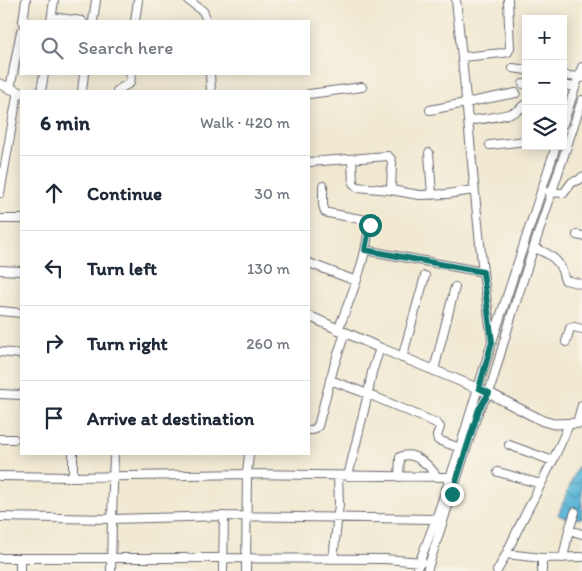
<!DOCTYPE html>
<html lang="en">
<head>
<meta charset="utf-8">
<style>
	body { margin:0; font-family:Itim,sans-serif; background:#f6f6f7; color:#1f2937 }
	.controls { position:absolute; right:15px; top:15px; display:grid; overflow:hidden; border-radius:0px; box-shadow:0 2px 12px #0003 }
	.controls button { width:45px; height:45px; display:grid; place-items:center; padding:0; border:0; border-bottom:1px solid #e0e1e3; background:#fff; color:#1f2937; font:25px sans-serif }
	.stop { position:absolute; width:15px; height:15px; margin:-11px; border:4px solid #0f766e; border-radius:50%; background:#fff }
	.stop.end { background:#0f766e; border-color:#fff; box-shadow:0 1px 5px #0008 }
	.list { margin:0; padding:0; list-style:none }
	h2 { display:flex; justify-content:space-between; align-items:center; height:65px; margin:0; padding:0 20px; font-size:21px }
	h2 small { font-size:16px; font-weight:400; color:#747a83 }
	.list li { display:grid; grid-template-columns:32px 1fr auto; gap:15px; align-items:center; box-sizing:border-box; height:75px; padding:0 20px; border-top:1px solid #e0e1e3 }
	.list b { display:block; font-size:19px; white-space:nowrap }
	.list em { font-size:16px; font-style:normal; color:#747a83 }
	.icon { flex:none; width:28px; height:28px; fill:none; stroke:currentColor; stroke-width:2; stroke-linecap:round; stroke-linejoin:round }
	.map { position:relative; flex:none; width:582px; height:571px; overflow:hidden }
	.search { position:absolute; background:#fff; box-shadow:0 2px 12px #0003; left:20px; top:20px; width:290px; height:55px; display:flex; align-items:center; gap:12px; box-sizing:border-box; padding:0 18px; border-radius:0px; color:#747a83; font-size:19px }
	.panel { position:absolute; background:#fff; box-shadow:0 2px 12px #0003; left:20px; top:90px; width:290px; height:365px; border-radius:0px }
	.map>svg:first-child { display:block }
	.water { fill:url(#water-waves); stroke:#3e6c89 }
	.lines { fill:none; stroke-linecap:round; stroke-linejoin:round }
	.minor-casing { stroke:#6a6870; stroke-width:10 }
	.tertiary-casing { stroke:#6a6870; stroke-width:11 }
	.minor { stroke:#fff; stroke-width:8 }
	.tertiary { stroke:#fff; stroke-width:9 }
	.route { stroke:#0f766e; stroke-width:6 }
</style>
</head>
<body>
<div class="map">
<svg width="582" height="571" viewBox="0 0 582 571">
	<defs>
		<pattern id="water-waves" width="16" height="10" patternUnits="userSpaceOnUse" patternTransform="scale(1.25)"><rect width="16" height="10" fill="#59b5d7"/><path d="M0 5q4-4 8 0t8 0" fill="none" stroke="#4993b0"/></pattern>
	</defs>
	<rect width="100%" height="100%" fill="#f7f3e8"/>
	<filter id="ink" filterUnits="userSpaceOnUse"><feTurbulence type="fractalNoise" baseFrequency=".02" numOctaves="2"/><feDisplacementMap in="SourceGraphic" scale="10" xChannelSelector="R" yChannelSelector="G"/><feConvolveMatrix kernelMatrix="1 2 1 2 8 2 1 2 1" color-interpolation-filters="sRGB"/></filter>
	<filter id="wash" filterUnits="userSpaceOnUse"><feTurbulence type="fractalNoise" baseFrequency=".0096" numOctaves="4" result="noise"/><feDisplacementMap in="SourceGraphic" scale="20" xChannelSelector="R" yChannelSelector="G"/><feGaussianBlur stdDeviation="1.12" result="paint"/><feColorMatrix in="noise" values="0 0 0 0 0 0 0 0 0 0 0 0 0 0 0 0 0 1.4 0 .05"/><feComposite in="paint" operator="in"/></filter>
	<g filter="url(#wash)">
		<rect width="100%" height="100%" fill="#f1e9d2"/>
		<path class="water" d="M582 460V518L570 519 558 515 577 468Z"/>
	</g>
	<g filter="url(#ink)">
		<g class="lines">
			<g class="minor-casing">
				<path id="minor" d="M188 0 203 11 207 21
					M456 0C466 91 473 181 483 272
					M52 17 82 21
					M23 21 26 0
					M51 21 54 0
					M93 21 96 0
					M135 21 138 0
					M462 57 503 53 508 52 510 48 508 0
					M513 68 526 70
					M210 74 211 91
					M563 75 582 78
					M523 84H526
					M563 85 575 87
					M10 89 21 31
					M41 91 44 74
					M82 91 84 74
					M117 91 121 88 130 83 131 74
					M309 94 362 87
					M430 110 516 93
					M468 121C480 119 508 116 517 111 521 109 521 106 526 104
					M563 124 582 67
					M490 145 526 141
					M429 153 432 195
					M352 159 353 183 357 187 391 190 419 195 447 194 474 190
					M309 162 388 156 391 159 392 163 391 190
					M323 186V205L325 212 328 213 366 220 368 222 369 225C366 261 351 297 338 330
					M549 192 564 193 572 182 579 180 582 177
					M0 193 18 91
					M0 219H21
					M577 235 582 236
					M534 248C545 252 556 257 561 268 563 272 563 276 565 280L582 284
					M365 250 483 272 492 340
					M309 263 356 281
					M0 270 21 271
					M0 311 21 313
					M566 342 570 328 574 327 582 329
					M0 352 21 354
					M402 358 425 276
					M434 370 455 287
					M330 380 368 394 436 423 440 427 437 436 438 440 460 448
					M0 394 21 395
					M577 423 582 405
					M309 430H313L318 426 334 366 345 333
					M0 439H14
					M509 445 553 461
					M498 472 541 484
					M0 476 73 477 247 474 450 477
					M348 476 368 394 372 372 380 348
					M73 477V454
					M399 477 400 457C414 450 430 466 437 477
					M0 517 112 519 224 516 436 519
					M569 530 582 534
					M506 554 542 558 582 557
					M0 558H223L385 559 422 562
					M563 558 569 530 575 512
					M333 559 339 504 338 476
					M20 571V558
					M111 571 112 519 114 454
					M223 571 224 516
					M246 571 247 474 249 454
					M416 571 436 519 457 457 492 342 556 146
					M427 571 479 409 489 393 512 314 582 100
					M497 571C507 554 514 536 523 519 539 487 556 457 569 424
					M542 571V558"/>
			</g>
			<g class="tertiary-casing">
				<path id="tertiary" d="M0 84 21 93
					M309 316 380 348 489 393 543 421 554 424 582 423"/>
			</g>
			<use href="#minor" class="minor"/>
			<use href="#tertiary" class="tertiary"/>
		</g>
	</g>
	<g class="lines" filter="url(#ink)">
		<path class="route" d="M370 225 365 250 483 272 492 342 479 388 489 393 479 409 452 494"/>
	</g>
</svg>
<div class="controls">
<button>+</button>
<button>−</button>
<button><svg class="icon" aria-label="layers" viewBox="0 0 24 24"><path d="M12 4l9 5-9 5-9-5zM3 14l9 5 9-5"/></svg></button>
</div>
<div class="stop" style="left:370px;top:225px"></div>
<div class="stop end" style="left:452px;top:494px"></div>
<div class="search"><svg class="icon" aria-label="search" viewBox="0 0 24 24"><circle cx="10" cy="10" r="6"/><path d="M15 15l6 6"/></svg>Search here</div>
<section class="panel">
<h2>6 min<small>Walk · 420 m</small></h2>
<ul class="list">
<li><svg class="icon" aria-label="ahead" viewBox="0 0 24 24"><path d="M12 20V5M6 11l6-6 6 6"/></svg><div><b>Continue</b></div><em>30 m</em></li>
<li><svg class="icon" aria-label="left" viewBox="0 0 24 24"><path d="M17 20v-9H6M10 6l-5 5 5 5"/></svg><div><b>Turn left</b></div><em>130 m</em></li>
<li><svg class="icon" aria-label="right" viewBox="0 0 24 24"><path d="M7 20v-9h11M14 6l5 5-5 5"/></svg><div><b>Turn right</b></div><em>260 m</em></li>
<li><svg class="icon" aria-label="arrive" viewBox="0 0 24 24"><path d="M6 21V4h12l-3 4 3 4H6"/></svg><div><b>Arrive at destination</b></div></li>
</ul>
</section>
</div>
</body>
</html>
